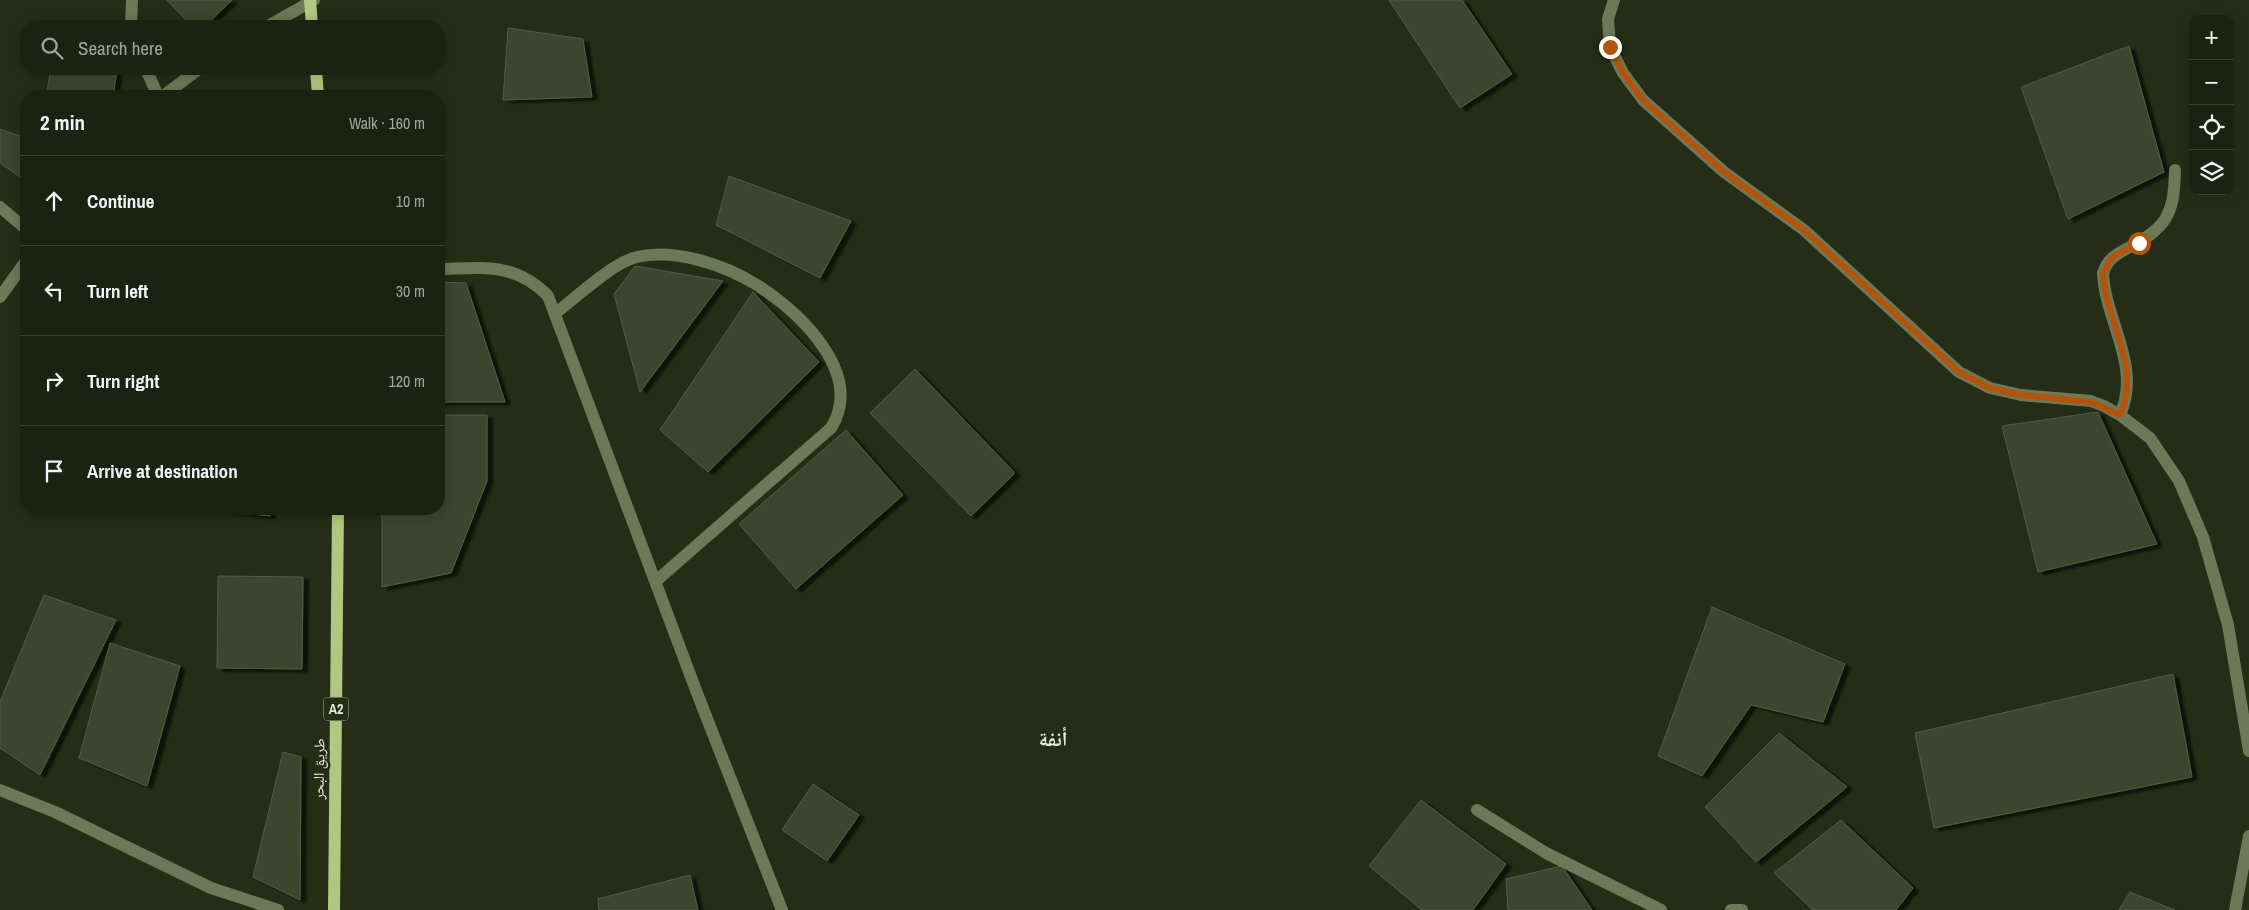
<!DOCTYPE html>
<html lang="en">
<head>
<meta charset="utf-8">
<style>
	body { margin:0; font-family:"Archivo Narrow","Noto Naskh Arabic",sans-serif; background:#252a1a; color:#f1f3f6 }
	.controls { position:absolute; right:15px; top:15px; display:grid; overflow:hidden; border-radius:10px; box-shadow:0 2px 12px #0003 }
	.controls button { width:45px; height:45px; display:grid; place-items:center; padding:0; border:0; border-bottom:1px solid #3a3f31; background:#1c2211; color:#f1f3f6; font:25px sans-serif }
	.stop { position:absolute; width:15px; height:15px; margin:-11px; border:4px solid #b45309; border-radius:50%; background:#fff }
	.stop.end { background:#b45309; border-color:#fff; box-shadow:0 1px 5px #0008 }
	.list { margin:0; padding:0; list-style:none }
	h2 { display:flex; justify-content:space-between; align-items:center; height:65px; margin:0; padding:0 20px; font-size:21px }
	h2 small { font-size:16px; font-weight:400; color:#a0a49f }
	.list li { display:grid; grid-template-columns:32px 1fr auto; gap:15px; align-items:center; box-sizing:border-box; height:90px; padding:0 20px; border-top:1px solid #3a3f31 }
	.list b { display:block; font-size:19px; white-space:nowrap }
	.list em { font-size:16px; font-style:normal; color:#a0a49f }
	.icon { flex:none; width:28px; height:28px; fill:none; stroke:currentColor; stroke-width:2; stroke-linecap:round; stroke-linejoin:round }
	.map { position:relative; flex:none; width:2249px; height:910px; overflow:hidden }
	.search { position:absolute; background:#1c2211; box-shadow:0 2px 12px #0003; left:20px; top:20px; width:425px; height:55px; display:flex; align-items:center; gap:12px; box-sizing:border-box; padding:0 18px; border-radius:20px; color:#a0a49f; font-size:19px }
	.panel { position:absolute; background:#1c2211; box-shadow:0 2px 12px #0003; left:20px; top:90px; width:425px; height:425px; border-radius:20px }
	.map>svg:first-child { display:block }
	.building { fill:#3d452e; stroke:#535c44; filter:url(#shadow) }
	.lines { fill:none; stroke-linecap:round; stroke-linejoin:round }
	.minor { stroke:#6c7857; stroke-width:12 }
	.major { stroke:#aec781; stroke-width:12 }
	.route { stroke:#b45309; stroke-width:6 }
	.labels { text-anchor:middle; stroke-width:5; stroke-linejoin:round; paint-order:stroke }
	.shield { fill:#252d17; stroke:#abb1a1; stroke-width:1 }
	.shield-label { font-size:14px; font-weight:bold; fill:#e4e9dc }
	.street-label { font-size:15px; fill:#e4e9dc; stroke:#252d17 }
	.district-label { font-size:20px; font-weight:bold; fill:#e4e9dc; stroke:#252d17 }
</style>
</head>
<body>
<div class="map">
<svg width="2249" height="910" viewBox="0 0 2249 910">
	<defs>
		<filter id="shadow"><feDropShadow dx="5.5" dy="3" stdDeviation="1" flood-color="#0009"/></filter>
	</defs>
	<rect width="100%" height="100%" fill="#252d17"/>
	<path class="building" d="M167 0H232L205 26H192Z
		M1389 0H1462L1512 74 1460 108Z
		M508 28 583 39 592 97 503 100Z
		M2129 46 2164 172 2068 219 2021 87Z
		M51 69H117L113 96H46Z
		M0 129 26 138V181L0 163Z
		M729 176 851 221 820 278 716 225Z
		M635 266 723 281 640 392 614 294Z
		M439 282 466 283 505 402H439Z
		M753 292 819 362 708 472 660 430Z
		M915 369 1015 473 971 516 870 413Z
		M2098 412 2157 544 2038 572 2002 426Z
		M439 415H487V481L451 573 382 587V509H439Z
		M846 430 903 495 796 589 739 524Z
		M206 509H270V516Z
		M218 576 303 577 302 669 217 668Z
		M44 595 116 620 40 775 0 748V702Z
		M1712 607 1845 664 1823 722 1751 705 1702 776 1658 756Z
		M110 643 180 666 147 786 79 758Z
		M2173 674 2192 777 1934 828 1915 733Z
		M1779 733 1847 787 1756 862 1705 807Z
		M283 752 301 757 300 900 253 877Z
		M813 784 859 815 827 861 782 830Z
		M1421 800 1506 864 1473 910H1422L1369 866Z
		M1841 820 1913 888 1896 910H1813L1774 873Z
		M1562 866 1592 910H1508L1506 879Z
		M690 875 698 910H599L598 899Z
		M2130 892 2175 910H2119Z"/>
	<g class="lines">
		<path class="minor" d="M1614 0 1608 19 1610 47 1623 73 1643 100 1724 172 1804 230 1959 372 1990 388 2021 395 2091 401 2104 406 2120 415 2150 438 2179 481 2203 537 2228 625 2249 751
			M131 26 132 0
			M268 26 314 0
			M146 69 158 96
			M163 96 199 69
			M0 207 26 229
			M439 269C483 268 515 262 548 296L697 693 782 910
			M0 297 26 261
			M556 313C576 297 614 262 637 257 675 248 725 265 757 285 800 313 865 373 831 428L656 581
			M2120 415C2142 366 2105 321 2103 273 2108 259 2114 256 2126 249 2167 228 2174 215 2175 170
			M0 790 55 812 211 888 278 910
			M1477 810 1546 853 1661 910
			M1731 910H1742
			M2235 910 2249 836"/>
		<path class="major" d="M310 0 312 26
			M316 69 318 96
			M334 910 338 509"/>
	</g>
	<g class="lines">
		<path class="route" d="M1610 47 1623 73 1643 100 1724 172 1804 230 1959 372 1990 388 2021 395 2091 402 2120 415C2142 366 2105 321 2103 273L2112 257 2139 243"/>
	</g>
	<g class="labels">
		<rect class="shield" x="323.5" y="697.5" width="25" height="23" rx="4"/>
		<g class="shield-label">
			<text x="336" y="714">A2</text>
		</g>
		<g class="street-label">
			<text transform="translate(319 769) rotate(-89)" y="5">طريق البحر</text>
		</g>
		<g class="district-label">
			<text x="1053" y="746">أنفة</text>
		</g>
	</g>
</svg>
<div class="controls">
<button>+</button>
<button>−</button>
<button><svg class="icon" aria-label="locate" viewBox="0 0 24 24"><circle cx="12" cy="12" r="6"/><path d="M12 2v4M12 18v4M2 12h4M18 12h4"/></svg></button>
<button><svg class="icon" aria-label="layers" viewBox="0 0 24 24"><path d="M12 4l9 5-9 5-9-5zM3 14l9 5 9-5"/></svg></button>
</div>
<div class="stop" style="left:2139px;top:243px"></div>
<div class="stop end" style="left:1610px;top:47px"></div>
<div class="search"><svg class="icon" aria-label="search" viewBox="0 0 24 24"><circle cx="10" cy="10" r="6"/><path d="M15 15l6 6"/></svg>Search here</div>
<section class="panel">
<h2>2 min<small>Walk · 160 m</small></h2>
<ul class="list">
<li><svg class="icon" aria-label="ahead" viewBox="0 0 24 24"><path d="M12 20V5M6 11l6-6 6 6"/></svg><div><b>Continue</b></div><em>10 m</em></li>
<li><svg class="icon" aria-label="left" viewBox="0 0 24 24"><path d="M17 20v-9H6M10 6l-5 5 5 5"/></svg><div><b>Turn left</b></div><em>30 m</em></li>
<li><svg class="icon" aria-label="right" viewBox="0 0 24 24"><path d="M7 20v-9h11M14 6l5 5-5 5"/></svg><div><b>Turn right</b></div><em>120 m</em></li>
<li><svg class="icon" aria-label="arrive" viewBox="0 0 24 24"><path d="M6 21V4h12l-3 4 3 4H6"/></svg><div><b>Arrive at destination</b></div></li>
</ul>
</section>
</div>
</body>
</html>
